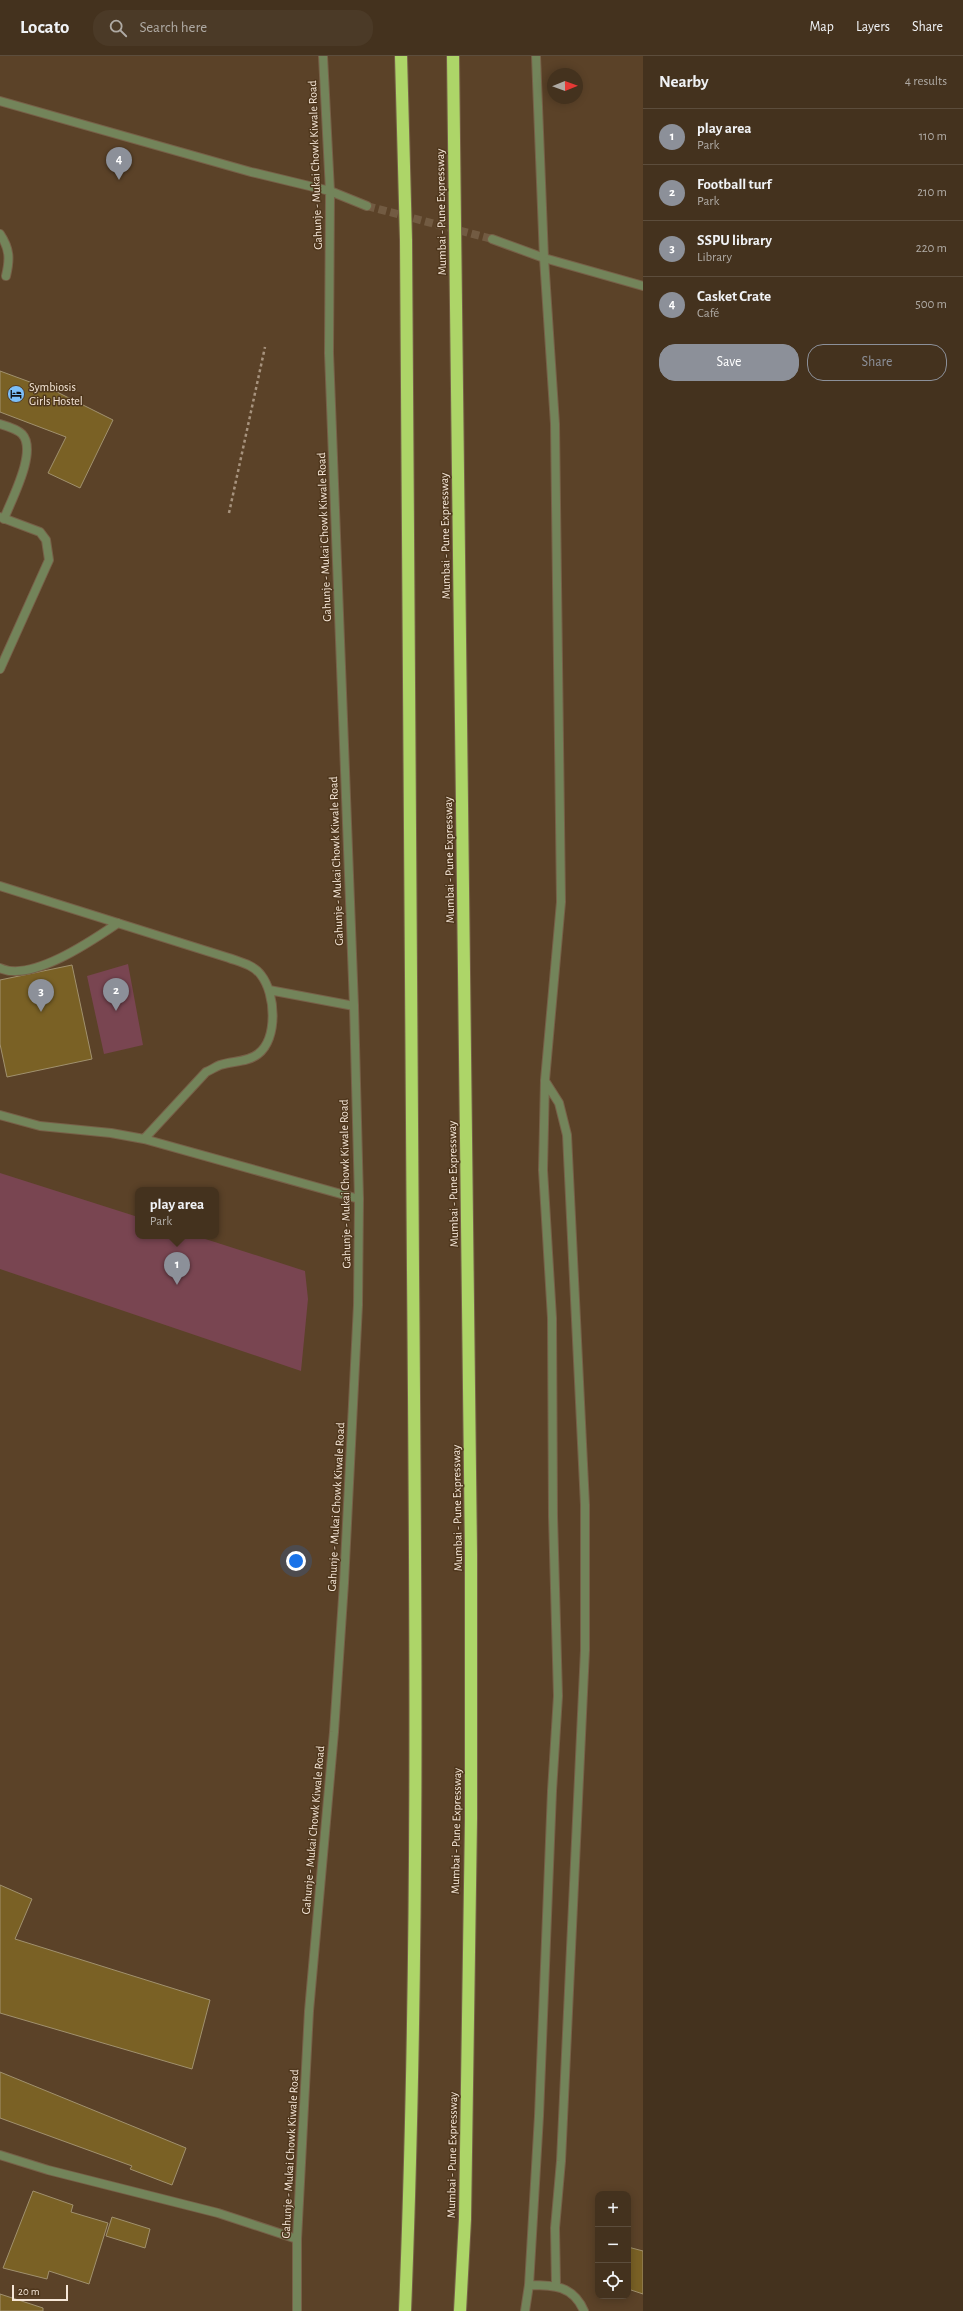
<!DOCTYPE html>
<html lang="en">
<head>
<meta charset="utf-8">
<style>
	body { margin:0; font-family:"Alegreya Sans",sans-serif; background:#4b3a27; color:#f1f3f6 }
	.controls { position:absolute; right:12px; bottom:12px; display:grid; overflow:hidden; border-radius:8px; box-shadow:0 2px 10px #0003 }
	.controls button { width:36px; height:36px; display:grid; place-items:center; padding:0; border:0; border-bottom:1px solid #5c4d3c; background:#44321e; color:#f1f3f6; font:20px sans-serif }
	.compass { position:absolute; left:547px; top:12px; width:36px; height:36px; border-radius:50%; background:#44321e; box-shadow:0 2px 10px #0003; rotate:89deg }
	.scale { position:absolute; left:12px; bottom:10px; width:56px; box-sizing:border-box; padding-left:4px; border:2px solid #f6e7d8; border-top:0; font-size:11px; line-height:14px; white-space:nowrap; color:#f6e7d8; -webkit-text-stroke:3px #4f371d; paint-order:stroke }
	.you { position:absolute; left:296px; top:1505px; width:14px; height:14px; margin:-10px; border:3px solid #fff; border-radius:50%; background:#1a73e8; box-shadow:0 0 0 6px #1a73e833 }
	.badge { display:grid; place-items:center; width:26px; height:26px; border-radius:50%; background:#8c9099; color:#fff; font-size:13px; font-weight:700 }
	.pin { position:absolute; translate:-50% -33px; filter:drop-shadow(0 1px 2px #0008) }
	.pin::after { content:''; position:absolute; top:21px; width:14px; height:12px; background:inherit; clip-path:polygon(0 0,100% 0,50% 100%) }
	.popup { position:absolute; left:135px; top:1131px; width:84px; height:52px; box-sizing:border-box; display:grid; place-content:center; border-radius:8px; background:#44321e; filter:drop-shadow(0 1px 3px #0005); font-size:13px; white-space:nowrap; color:#afaaa4 }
	.popup b { font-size:15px; color:#f1f3f6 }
	.popup::after { content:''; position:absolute; left:50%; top:100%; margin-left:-8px; border:8px solid transparent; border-top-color:#44321e }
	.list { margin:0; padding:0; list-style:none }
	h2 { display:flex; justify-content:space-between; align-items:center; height:52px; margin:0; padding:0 16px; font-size:17px }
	h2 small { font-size:13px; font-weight:400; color:#afaaa4 }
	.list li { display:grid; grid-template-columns:26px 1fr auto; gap:12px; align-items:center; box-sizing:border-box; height:56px; padding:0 16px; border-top:1px solid #5c4d3c }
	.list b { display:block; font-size:15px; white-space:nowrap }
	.list p { margin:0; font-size:13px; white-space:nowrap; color:#afaaa4 }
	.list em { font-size:13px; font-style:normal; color:#afaaa4 }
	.actions { display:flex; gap:8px; padding:12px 16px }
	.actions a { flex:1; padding:9px 0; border:1px solid #8c9099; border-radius:16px; text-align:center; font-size:14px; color:#8c9099 }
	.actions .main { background:#8c9099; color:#fff }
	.icon { flex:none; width:22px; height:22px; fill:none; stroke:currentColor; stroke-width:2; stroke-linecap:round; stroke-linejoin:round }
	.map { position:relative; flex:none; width:643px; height:2255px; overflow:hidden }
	header { display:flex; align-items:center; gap:24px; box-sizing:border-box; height:56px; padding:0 20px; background:#44321e; border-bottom:1px solid #5c4d3c }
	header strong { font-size:19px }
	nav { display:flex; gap:22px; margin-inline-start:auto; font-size:14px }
	.search { width:280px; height:36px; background:#4b3a27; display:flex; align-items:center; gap:10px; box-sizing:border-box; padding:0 14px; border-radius:16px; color:#afaaa4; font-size:15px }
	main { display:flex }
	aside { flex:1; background:#44321e }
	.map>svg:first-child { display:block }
	.green { fill:#794551 }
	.building { fill:#7a6125; stroke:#a1916e }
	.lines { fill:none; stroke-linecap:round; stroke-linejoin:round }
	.minor-tunnel { stroke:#725b42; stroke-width:8; stroke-dasharray:8 4; stroke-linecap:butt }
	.service-casing { stroke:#776048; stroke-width:10 }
	.minor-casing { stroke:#776048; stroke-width:10 }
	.tertiary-casing { stroke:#776048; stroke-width:10 }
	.motorway-casing { stroke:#776048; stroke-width:14 }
	.path { stroke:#a7937e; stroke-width:2.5; stroke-dasharray:3 3; stroke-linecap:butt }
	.service { stroke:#73845a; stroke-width:8 }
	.minor { stroke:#73845a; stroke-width:8 }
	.tertiary { stroke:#73845a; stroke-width:8 }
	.motorway { stroke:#add568; stroke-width:12 }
	.labels { text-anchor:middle; stroke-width:3; stroke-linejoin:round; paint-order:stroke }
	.street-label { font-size:12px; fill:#f6e7d8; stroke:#4f371d }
	.poi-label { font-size:12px; fill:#f6e7d8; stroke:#4f371d; text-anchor:start }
</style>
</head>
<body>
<header>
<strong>Locato</strong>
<div class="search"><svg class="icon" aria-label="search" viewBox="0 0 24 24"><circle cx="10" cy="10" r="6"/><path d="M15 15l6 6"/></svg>Search here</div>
<nav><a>Map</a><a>Layers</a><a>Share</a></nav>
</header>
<main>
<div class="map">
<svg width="643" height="2255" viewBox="0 0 643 2255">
	<rect width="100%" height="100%" fill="#5b4228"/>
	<path class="green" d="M128 908 143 989 104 998 87 920Z
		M0 1117 138 1161V1180H196L305 1215 308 1243 301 1315 0 1213Z"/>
	<path class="building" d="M0 315 57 336 113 364 80 432 48 417 66 381 0 356Z
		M72 909 92 1003 7 1021 0 988V924Z
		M0 1829 32 1843 15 1883 210 1944 192 2013 0 1957Z
		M0 2016 186 2092 172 2129 130 2113 132 2110 0 2062Z
		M33 2135 73 2149 71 2156 108 2167 89 2228 49 2215 47 2223 3 2212Z
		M112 2161 150 2173 145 2192 106 2180Z
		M628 2191 643 2195V2238L628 2233Z
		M0 2238 43 2252V2255H0Z"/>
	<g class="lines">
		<path class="minor-tunnel" d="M367 150 492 183"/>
		<g class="service-casing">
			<path id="service" d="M0 178C10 193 10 203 6 220
				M0 368C7 370 17 373 22 378 38 395 11 444 4 463
				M0 461 40 476 46 484 49 504 0 613
				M0 830 229 902C240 906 254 909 261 919 276 938 278 983 258 998 248 1006 232 1005 220 1009 215 1011 211 1014 206 1016L144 1083
				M0 912C31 927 93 884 118 867
				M269 934 354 950
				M0 1059 40 1070 111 1077 144 1083 359 1143"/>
		</g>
		<g class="minor-casing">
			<path id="minor" d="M330 135 367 150
				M492 183 544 202 643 230
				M0 2099 48 2114 218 2157 297 2183"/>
		</g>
		<g class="tertiary-casing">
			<path id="tertiary" d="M0 45 251 116 330 135
				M545 1025 559 1047 567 1079 585 1449V1594L561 2105 555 2172 556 2229
				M529 2229C553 2229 573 2229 584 2255
				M297 2255V2183L309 1955 334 1676 344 1527 358 1249 359 1143 354 950 329 297 330 135 323 0
				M525 2255 529 2229 539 2060 552 1735 558 1640 553 1460 552 1262 543 1114 545 1024 561 846 555 368 544 202 536 0"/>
		</g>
		<g class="motorway-casing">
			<path id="motorway" d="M401 0 406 184C408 527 411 871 413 1214 416 1561 419 1908 405 2255
				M453 0 471 1498V1763L465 2163 460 2255"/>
		</g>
		<path class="path" d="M229 457 265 291"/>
		<use href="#service" class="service"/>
		<use href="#minor" class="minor"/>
		<use href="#tertiary" class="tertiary"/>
		<use href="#motorway" class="motorway"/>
	</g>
	<defs>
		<g id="hotel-disc" transform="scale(0.9)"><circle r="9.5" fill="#7bbef8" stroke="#4f371d"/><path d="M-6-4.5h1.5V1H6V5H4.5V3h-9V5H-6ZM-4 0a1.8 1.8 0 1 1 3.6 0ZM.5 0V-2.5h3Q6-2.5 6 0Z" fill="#111"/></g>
	</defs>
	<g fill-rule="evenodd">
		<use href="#hotel-disc" x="16" y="338"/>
	</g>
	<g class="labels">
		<g class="street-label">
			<text transform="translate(315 109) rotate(-92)" y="4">Gahunje - Mukai Chowk Kiwale Road</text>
			<text transform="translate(441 156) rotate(-91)" y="4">Mumbai - Pune Expressway</text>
			<text transform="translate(445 480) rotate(-91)" y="4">Mumbai - Pune Expressway</text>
			<text transform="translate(324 481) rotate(-92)" y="4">Gahunje - Mukai Chowk Kiwale Road</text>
			<text transform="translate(449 804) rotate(-91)" y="4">Mumbai - Pune Expressway</text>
			<text transform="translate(336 805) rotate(-92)" y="4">Gahunje - Mukai Chowk Kiwale Road</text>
			<text transform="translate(345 1128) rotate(-91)" y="4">Gahunje - Mukai Chowk Kiwale Road</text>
			<text transform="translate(453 1128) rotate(-91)" y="4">Mumbai - Pune Expressway</text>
			<text transform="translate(336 1451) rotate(-87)" y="4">Gahunje - Mukai Chowk Kiwale Road</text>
			<text transform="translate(457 1452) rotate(-91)" y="4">Mumbai - Pune Expressway</text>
			<text transform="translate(313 1774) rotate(-85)" y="4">Gahunje - Mukai Chowk Kiwale Road</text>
			<text transform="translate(456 1775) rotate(-89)" y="4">Mumbai - Pune Expressway</text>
			<text transform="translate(290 2098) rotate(-87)" y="4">Gahunje - Mukai Chowk Kiwale Road</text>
			<text transform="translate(452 2099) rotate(-89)" y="4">Mumbai - Pune Expressway</text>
		</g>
		<g class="poi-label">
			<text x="29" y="335">Symbiosis<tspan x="29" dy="14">Girls Hostel</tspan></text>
		</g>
	</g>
</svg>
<div class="controls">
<button>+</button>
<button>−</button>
<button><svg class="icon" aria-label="locate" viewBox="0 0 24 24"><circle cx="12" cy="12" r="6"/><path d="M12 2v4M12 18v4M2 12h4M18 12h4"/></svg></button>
</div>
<svg class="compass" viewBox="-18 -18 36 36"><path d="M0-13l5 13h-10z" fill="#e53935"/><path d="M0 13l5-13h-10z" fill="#afaaa4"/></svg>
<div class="scale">20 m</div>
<div class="you"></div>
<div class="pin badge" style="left:177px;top:1229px">1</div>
<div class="popup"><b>play area</b>Park</div>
<div class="pin badge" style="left:116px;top:955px">2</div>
<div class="pin badge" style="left:41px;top:956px">3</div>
<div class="pin badge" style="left:119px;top:124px">4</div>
</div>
<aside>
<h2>Nearby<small>4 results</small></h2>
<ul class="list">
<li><span class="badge">1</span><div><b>play area</b><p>Park</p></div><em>110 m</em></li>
<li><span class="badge">2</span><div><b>Football turf</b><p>Park</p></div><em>210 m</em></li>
<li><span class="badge">3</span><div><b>SSPU library</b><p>Library</p></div><em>220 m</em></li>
<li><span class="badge">4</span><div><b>Casket Crate</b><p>Café</p></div><em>500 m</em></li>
</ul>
<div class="actions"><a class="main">Save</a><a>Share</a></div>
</aside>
</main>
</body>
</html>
